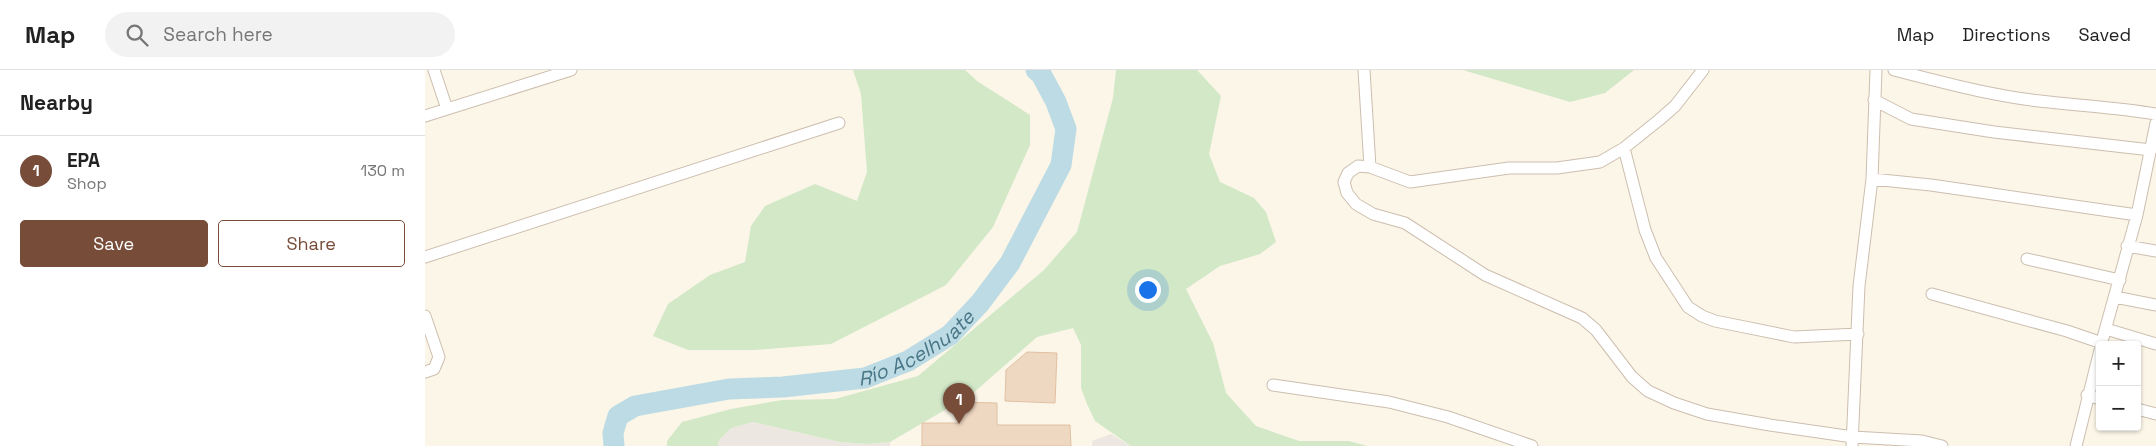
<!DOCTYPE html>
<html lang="en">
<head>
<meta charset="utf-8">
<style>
	body { margin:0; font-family:"Space Grotesk",sans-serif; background:#f2f2f2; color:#222 }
	.controls { position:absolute; right:15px; bottom:15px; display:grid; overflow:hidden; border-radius:5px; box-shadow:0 1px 4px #0004 }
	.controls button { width:45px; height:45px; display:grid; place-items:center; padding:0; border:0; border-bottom:1px solid #e0e0e0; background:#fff; color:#222; font:25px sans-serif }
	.you { position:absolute; left:722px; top:219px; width:18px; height:18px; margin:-12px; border:4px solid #fff; border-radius:50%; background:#1a73e8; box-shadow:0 0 0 8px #1a73e833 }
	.badge { display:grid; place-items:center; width:32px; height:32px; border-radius:50%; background:#774c39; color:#fff; font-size:16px; font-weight:700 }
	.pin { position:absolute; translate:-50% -41px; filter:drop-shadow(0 1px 2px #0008) }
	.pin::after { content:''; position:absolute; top:26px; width:18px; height:15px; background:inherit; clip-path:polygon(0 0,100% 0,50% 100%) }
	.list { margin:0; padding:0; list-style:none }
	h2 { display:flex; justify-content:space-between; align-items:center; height:65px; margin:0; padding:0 20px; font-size:21px }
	h2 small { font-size:16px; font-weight:400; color:#767676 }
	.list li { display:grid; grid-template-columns:32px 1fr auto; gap:15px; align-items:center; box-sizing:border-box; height:70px; padding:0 20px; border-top:1px solid #e0e0e0 }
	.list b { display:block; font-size:19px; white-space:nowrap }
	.list p { margin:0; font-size:16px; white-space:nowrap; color:#767676 }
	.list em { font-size:16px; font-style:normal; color:#767676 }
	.actions { display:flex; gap:10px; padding:15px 20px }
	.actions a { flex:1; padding:11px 0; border:1px solid #774c39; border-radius:5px; text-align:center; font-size:18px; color:#774c39 }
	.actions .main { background:#774c39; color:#fff }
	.icon { flex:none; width:28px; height:28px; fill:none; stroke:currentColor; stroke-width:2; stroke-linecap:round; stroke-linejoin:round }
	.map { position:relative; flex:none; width:1731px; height:376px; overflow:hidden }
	header { display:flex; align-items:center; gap:30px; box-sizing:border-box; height:70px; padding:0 25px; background:#fff; border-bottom:1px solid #e0e0e0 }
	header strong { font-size:24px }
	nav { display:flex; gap:28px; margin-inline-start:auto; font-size:18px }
	.search { width:350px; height:45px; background:#f2f2f2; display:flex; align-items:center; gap:12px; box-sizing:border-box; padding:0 18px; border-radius:28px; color:#767676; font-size:19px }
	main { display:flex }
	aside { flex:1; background:#fff }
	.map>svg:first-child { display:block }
	.industrial { fill:#ece8e1 }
	.green { fill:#d2e8c7 }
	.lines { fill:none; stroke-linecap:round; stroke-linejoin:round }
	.river { stroke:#bddbe4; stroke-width:21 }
	.building { fill:#efd8c1; stroke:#e1c0a3 }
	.street-casing { stroke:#cdbeaf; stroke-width:13 }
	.street { stroke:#fff; stroke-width:11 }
	.labels { text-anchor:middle; stroke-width:5; stroke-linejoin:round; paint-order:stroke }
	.water-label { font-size:20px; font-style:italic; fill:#487686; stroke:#fef9ef }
</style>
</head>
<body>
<header>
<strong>Map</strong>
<div class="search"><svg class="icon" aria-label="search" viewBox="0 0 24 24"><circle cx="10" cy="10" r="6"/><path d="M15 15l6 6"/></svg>Search here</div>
<nav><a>Map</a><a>Directions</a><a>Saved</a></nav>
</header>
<main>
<aside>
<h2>Nearby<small></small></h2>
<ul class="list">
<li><span class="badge">1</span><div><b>EPA</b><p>Shop</p></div><em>130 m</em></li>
</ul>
<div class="actions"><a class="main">Save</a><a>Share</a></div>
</aside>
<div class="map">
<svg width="1731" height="376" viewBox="0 0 1731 376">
	<rect width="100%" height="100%" fill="#fbf6e8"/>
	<path class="industrial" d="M328 352 415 372 443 374 465 372V376H293L294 370 306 358Z
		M686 364 706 376H667V371Z"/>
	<path class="green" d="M428 0H540L552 11 605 45V75L568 157 521 215 406 274 330 280H263L228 266 243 234 285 205 320 192 326 156 340 136 390 114 432 131 442 102 436 24Z
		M691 0H772L796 26 784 84 795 112 829 128 841 142 851 172 835 184 795 196 761 219 788 273 801 323 831 356 874 371H924L942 376H706L670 351 662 334 656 318V275L648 258 612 267 547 324 465 372 443 374 415 372 328 352 306 358 294 370 293 376H242V371L257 352 306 339 357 330 410 329 493 306 619 200 652 162 688 28Z
		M1038 0H1209L1180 23 1145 32Z"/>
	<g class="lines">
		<path class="river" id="s1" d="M189 376 188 363 193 346 210 336 304 319 358 317 440 308 483 291 525 265 555 233 585 193 636 95 641 59 631 32 616 4 611 0"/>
	</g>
	<path class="building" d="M602 282 632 283 630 333 580 331 581 300Z
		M533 332 572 333V355H645L646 376H497V353H534Z"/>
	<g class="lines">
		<g class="street-casing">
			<path id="street" d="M9 0 22 39
				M939 0 945 97
				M1278 0 1250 36 1234 50 1199 78 1175 92 1132 98H1084L985 112 945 97 933 96 923 103 919 112 922 123 931 134 948 144 980 153 1060 205 1157 248 1171 260 1207 307 1223 321 1249 333 1282 344 1345 355 1428 367 1497 371 1517 376
				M1469 0C1520 13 1571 27 1624 32 1660 36 1695 38 1731 44
				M1449 30 1486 49 1569 62 1726 80
				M0 46 146 0
				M1199 78 1220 160 1231 188 1263 237 1277 246 1290 251 1369 267 1433 264
				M1447 109 1506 115 1712 145
				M1702 176 1731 181
				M0 187 414 53
				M1602 189 1695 210
				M1507 224 1642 261 1677 273
				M1690 227 1731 235
				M0 246 14 287 9 299 0 302
				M1681 259 1731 274
				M1676 275 1712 145 1731 53
				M848 315 964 332 1023 347 1107 376
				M1662 325 1675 329
				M1712 339 1731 344
				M1427 376 1434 216 1447 109 1451 0
				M1651 376 1675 280"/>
		</g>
		<use href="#street" class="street"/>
	</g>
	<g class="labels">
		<g class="water-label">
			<text dy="7" stroke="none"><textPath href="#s1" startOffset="342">Río Acelhuate</textPath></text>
		</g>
	</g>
</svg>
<div class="controls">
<button>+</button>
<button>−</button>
</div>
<div class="you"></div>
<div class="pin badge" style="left:534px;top:354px">1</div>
</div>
</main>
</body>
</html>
